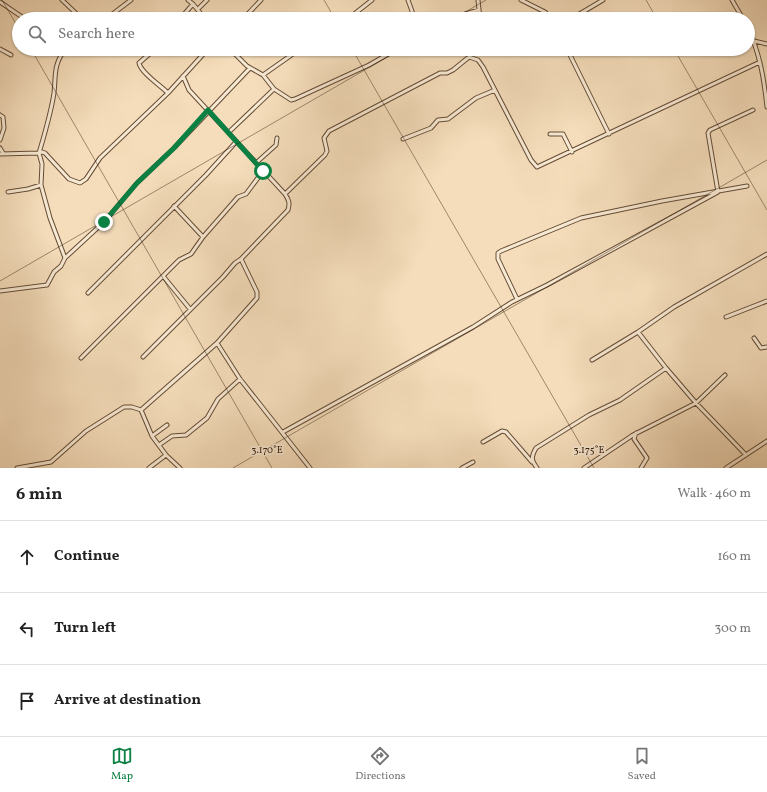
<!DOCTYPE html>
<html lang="en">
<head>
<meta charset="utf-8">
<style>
	body { margin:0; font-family:Vollkorn,serif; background:#f2f2f2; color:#222 }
	.stop { position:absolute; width:12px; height:12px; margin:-9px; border:3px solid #0b8043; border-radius:50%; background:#fff }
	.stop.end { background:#0b8043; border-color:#fff; box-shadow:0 1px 4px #0008 }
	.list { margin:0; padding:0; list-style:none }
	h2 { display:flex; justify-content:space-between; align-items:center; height:52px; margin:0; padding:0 16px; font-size:17px }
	h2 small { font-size:13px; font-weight:400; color:#767676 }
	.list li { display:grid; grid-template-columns:26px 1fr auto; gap:12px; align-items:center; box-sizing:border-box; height:72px; padding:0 16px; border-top:1px solid #e0e0e0 }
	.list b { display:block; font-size:15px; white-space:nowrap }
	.list em { font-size:13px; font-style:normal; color:#767676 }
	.icon { flex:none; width:22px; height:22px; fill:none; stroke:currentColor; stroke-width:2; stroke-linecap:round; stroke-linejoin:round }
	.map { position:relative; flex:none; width:767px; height:468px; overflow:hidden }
	.search { position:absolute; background:#fff; box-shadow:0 1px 3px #0004; left:12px; right:12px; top:12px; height:44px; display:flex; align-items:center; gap:10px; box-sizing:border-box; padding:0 14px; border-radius:22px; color:#767676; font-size:15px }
	.sheet { height:268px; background:#fff }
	nav { display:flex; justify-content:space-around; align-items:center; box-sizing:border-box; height:56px; border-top:1px solid #e0e0e0; background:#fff; font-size:11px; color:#767676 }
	nav a { display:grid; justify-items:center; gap:2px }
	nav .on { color:#0b8043 }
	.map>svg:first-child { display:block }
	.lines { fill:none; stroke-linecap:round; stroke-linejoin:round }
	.street-casing { stroke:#644c36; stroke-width:5 }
	.street { stroke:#f8e9d3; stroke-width:3 }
	.route { stroke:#0b8043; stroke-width:5 }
	.ticks { fill:none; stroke:#331c0a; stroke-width:1; stroke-opacity:0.45 }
	.ticks-label { font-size:10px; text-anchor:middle; fill:#331c0a; stroke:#f8e9d3; stroke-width:3.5; stroke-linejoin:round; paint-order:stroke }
</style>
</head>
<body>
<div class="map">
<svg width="767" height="468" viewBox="0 0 767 468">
	<rect width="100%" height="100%" fill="#f5ddbb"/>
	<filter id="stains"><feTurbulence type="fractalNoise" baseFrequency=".005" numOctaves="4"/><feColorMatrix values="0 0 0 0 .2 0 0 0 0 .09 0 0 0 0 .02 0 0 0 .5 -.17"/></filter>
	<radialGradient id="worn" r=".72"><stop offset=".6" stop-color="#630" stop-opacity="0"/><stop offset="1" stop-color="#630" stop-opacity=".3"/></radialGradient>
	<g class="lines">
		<g class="street-casing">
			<path id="street" d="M62 0 82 19
				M188 0 193 4
				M408 0 413 14
				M478 0 480 19
				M521 0 545 12 551 19
				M732 0 743 19
				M0 2 25 19
				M198 9 207 0
				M106 19 131 0
				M180 19 193 4 205 19
				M243 19 261 0
				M348 19 372 0
				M455 19 465 14 479 10
				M571 19 603 0
				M748 28C760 54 764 79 767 107
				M754 41 767 44
				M0 49 11 55
				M65 49C53 66 56 75 54 93 51 113 45 133 39 153L42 152 45 153 69 179 80 183 86 179 100 158 168 93 208 49
				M155 49 139 63C141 73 160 85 168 93
				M469 49V57
				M567 49 609 134
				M263 75 300 49
				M274 89 291 100 295 99 369 65 397 49
				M0 115 3 117 4 128 0 140
				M229 132 274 89 263 75 247 66 230 49
				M550 134H563L572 152
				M403 139 431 128 438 120 448 119 476 98 495 90
				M0 148 3 153
				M0 154 39 153 42 164 41 185 50 218 65 258
				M256 163 276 145 277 138
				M8 192 28 189 41 185
				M285 194 325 155 327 151 324 138 329 131 440 73H447L453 70 469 57 478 60 483 67 531 160 537 167 760 62
				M174 206 203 237
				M163 276 190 309
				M0 291 47 285 54 272 61 266 65 258 104 222 137 183 174 148 250 68
				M88 293 206 175 236 142
				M517 299 498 259V253L501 251 581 218 662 201 747 186
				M726 317 767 301
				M638 332 674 307 767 254
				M754 338 761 348 767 347
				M217 343 240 379 310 468
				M143 357 223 277 235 263 241 259 288 210C290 203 289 200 285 194L189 90 183 76
				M81 358 179 260 191 254 203 237 238 197 246 194 263 171
				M592 360 638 332 666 368
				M141 410 217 343 257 298V292L241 259
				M283 432 473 327 512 302 547 285 718 192 708 133 710 130 753 110
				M636 433 634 439 647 458 641 468
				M483 442 502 431 506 432 532 462
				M159 445 172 436 186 435 207 418 218 399 240 379
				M166 455 152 436 167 425
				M17 468 51 462 86 431 124 407H132L141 410 152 436
				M149 468 166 455 180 468
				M462 468 473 462
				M537 468C531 460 531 457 536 448L589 415 620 400 666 368 696 403 746 455
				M584 468 633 435 696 403 725 375
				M726 468 767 441"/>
		</g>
		<use href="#street" class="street"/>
	</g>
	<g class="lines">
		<path class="route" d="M104 222 137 183 174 148 208 110 263 171"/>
	</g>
	<path class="ticks" d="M2 0 19 29M324 0 335 19M646 0 657 19M453 19 486 0M31 49 272 468M352 49 594 468M674 49 767 210M0 281 401 49M233 468 767 160"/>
	<g class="ticks-label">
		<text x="267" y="453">3.170°E</text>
		<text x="589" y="453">3.175°E</text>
	</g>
	<rect width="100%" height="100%" filter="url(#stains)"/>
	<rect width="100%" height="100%" fill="url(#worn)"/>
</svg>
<div class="stop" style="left:263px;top:171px"></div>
<div class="stop end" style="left:104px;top:222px"></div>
<div class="search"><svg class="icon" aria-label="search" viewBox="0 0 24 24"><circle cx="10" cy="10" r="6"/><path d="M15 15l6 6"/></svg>Search here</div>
</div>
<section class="sheet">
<h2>6 min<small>Walk · 460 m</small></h2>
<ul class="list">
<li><svg class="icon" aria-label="ahead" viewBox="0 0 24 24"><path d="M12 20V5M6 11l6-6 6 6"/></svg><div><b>Continue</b></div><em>160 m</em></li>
<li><svg class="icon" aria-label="left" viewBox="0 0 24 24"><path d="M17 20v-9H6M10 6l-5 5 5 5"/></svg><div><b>Turn left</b></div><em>300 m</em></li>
<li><svg class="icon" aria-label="arrive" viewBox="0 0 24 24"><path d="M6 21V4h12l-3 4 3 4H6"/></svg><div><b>Arrive at destination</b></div></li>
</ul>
</section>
<nav>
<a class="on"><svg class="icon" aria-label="map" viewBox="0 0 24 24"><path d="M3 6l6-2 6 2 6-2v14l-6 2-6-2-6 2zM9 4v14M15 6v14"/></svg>Map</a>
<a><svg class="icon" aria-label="directions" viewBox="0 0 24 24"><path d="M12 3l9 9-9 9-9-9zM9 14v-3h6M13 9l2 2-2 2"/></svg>Directions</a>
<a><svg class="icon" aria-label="saved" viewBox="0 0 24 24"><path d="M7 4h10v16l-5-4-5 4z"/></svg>Saved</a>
</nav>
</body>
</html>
